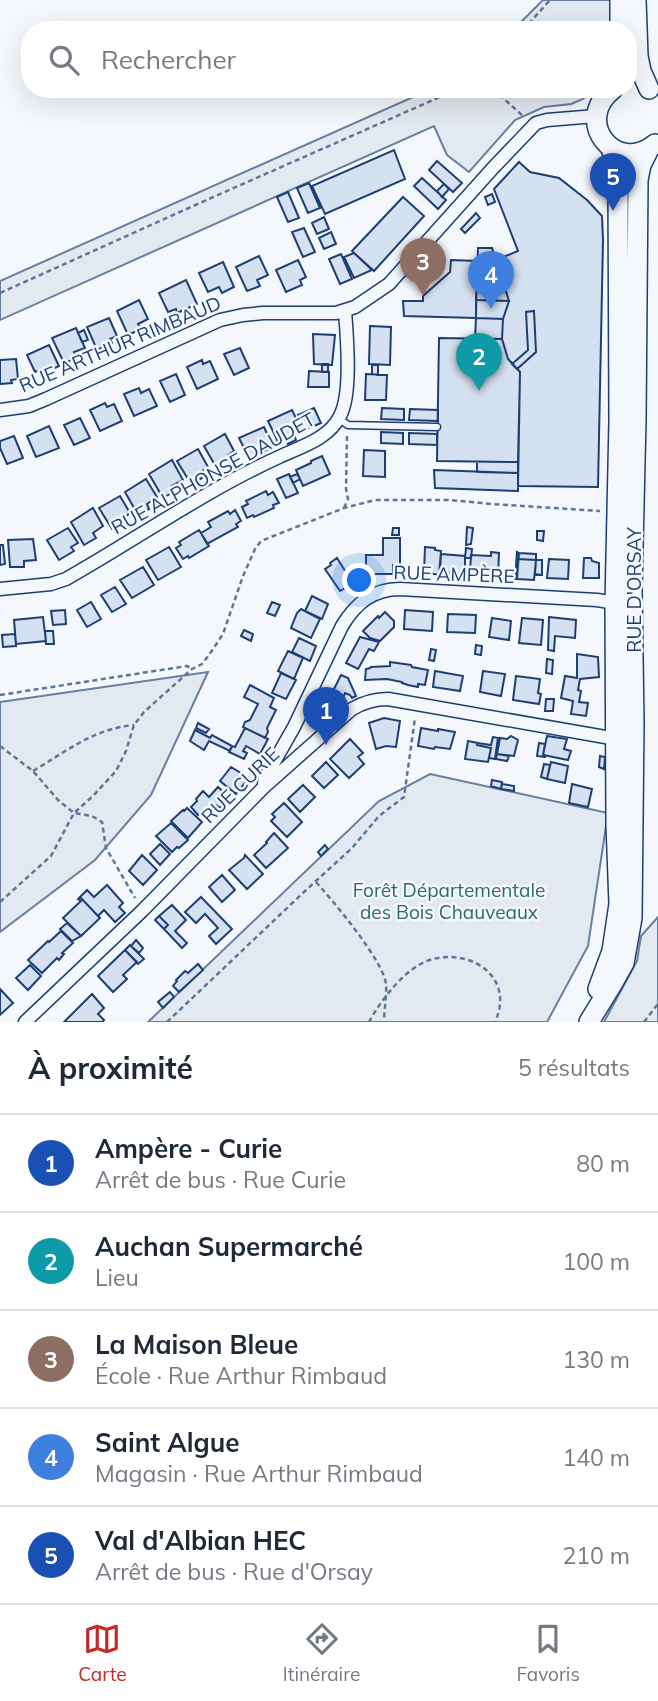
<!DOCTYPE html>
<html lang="fr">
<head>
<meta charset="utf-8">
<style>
	body { margin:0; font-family:Mulish,sans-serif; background:#f2f2f3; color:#1f2937 }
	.you { position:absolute; left:360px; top:581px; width:24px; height:24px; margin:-18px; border:5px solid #fff; border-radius:50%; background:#1a73e8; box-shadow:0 0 0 10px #1a73e833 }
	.badge { display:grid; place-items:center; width:46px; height:46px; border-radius:50%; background:#c62828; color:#fff; font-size:23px; font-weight:700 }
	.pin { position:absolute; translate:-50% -58px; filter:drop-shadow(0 2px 4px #0008) }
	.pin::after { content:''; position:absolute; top:37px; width:24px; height:21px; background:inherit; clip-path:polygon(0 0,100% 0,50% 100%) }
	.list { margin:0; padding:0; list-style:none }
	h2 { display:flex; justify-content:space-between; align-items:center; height:91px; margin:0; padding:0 28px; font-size:30px }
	h2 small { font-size:23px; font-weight:400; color:#747a83 }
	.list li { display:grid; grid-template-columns:46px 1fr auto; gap:21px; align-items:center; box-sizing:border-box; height:98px; padding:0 28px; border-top:2px solid #e0e1e3 }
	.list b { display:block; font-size:26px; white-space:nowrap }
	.list p { margin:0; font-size:23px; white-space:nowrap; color:#747a83 }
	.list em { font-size:23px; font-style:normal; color:#747a83 }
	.icon { flex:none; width:38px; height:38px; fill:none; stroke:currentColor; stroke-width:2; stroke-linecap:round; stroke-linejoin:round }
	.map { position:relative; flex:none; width:658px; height:1022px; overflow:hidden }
	.search { position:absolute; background:#fff; box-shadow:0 7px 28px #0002; left:21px; right:21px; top:21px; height:77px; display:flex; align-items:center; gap:18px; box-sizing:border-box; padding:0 24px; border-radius:28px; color:#747a83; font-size:26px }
	.sheet { height:581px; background:#fff }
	nav { display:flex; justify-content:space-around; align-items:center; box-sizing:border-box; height:98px; border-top:2px solid #e0e1e3; background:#fff; font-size:19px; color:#747a83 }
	nav a { display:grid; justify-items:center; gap:4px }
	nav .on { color:#c62828 }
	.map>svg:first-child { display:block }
	.green { fill:#e3e9f0; stroke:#687fa3; stroke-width:2 }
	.building { fill:#d5e0f0; stroke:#1d3f73; stroke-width:2 }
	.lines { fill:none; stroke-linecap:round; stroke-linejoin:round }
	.service-casing { stroke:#1d3f73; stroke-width:9 }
	.minor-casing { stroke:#1d3f73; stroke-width:15 }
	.secondary-casing { stroke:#1d3f73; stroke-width:22 }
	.path { stroke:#5e769c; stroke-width:2.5; stroke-dasharray:5 3.5; stroke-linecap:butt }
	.service { stroke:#f4f7fb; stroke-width:6 }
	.minor { stroke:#f4f7fb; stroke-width:12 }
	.secondary { stroke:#f4f7fb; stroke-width:19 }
	.labels { text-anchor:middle; stroke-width:5; stroke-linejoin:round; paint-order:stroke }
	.street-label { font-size:19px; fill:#1d3f73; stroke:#f4f7fb }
	.park-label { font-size:19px; fill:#2c6c60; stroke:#f4f7fb }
</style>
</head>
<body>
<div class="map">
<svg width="658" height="1022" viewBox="0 0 658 1022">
	<rect width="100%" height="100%" fill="#f4f7fb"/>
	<path class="green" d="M543 0H610V30H513Z
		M431 89H592L583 99 571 104 544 107 515 120 469 172 447 155 434 126 0 320V281Z
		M208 672 151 795 95 860 0 932V702Z
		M430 774 608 813 588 946 547 1022H148L379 801Z
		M658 917V1022H604L637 961 641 936Z"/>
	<path class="building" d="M394 150 405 179 325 214 312 186Z
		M437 161 462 183 453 192 429 170Z
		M519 162 530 172 559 178 587 200 602 216 603 240 598 487 518 486 520 372 508 359 502 339 503 319 509 301 496 260 518 251 494 189Z
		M422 178 446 200 438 209 414 186Z
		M309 183 320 208 308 213 297 188Z
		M444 184 449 189 442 197 437 191Z
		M288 192 299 218 288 222 277 197Z
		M492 194 495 202 488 205 485 197Z
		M403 197 424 216 374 271 352 251Z
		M476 213 480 218 465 233 461 229Z
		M324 217 329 229 317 234 312 223Z
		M304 228 315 252 303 257 292 232Z
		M331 232 336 244 324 249 319 238Z
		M478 248H492L509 301 476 300Z
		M354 253 372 270 354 278 344 257Z
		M341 254 352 279 340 284 329 259Z
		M259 256 268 275 257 280 260 286 247 291 236 267Z
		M298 260 306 277 300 280 302 285 286 292 276 270Z
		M451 260 477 261 476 318 404 316 403 301H423V296L450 272Z
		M223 262 234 287 222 293 219 287 208 292 199 273Z
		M186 280 197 304 177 313 176 309 168 312 159 293Z
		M139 300 148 319 138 324 141 329 128 335 117 311Z
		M476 300 509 301 503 319 476 318Z
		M534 311 536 352 517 369 512 364 528 350 526 312Z
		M109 318 117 336 110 339 112 343 97 350 87 327Z
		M476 318 503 319 502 339H475Z
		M370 326 391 327 390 365 369 364Z
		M76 328 85 348 74 352 77 358 64 363 52 338Z
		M84 330 88 340 82 342 78 333Z
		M313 334 335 335 332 365 314 364Z
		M439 338 502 339 508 359 520 372 518 462 437 461Z
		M49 345 59 366 44 373 42 369 35 372 27 355Z
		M240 348 249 368 234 375 224 354Z
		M16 359 18 379 11 380 12 383 0 384V360Z
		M202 360 203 364 210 361 218 379 197 389 187 367Z
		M322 364H328V372H322Z
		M372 365H378V375L372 374Z
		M309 371 329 372V387H308Z
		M176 374 185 395 170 402 160 381Z
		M366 374 387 375 386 400H365Z
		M139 388 141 393 149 389 157 406 134 416 124 394Z
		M105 403 107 407 114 404 122 421 100 431 90 410Z
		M314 408 321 423 305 430 298 415Z
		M382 408 404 409V420L381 419Z
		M410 409 438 410V421L409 420Z
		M292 410 302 431 278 442 268 421Z
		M80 418 90 438 74 445 64 425Z
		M49 426 59 448 36 457 27 436Z
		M264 427 273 447 249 458 239 438Z
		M381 432 403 433V444L381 443Z
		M409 433 437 434V445L409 444Z
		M225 434 234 451 228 455 230 459 216 467 204 446Z
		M294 435 296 440 288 444 286 439Z
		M14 436 23 458 7 464 0 448V441Z
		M198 449 208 467 199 473 202 478 191 484 177 461Z
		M364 450 385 451V477L363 476Z
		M322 456 330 474 303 486 296 470 311 463V461Z
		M172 460 183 480 172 486 175 491 163 498 149 474Z
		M477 462H518V473L477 472Z
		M434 470 518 473V491L435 488Z
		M289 474 298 493 286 498 277 479Z
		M297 474 300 479 293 483 290 477Z
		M146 479 157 497 147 504 149 509 138 515 125 492Z
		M266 491 268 495 273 492 279 503 273 505 274 508 254 517 253 515 247 518 242 507 248 504 246 501Z
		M120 496 130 513 125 517 127 520 112 529 99 508Z
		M93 508 103 526 93 533 96 538 84 545 71 522Z
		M235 510 241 521 236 524 238 527 207 544 201 533 211 527 208 522 228 511 230 514Z
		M467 527 473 528 471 544 466 545Z
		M68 528 78 543 71 547 74 551 59 560 47 540Z
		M393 528H399V535H392Z
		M199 530 209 546 189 558 188 556 183 559 176 548 181 545 179 542Z
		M537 531H544L543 541 537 540Z
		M383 538H400V565H393V574H366V555H383Z
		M33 539 36 560 24 561V567H10L8 540Z
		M0 545H3L5 564 0 565Z
		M169 547 181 567 158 580 146 560Z
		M425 547 435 548V550L441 551 439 575 424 572Z
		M466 548 472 549 471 558H465Z
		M491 552 499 553 498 577 488 576V574L470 572 471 555 491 556Z
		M517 552 519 553 517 579H515Z
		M519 553 536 554V560L518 559Z
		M441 554 465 556V574L440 572Z
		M337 558 354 585 348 589 347 587 340 591 325 569 331 565 330 563Z
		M584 558H591L592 561 599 563V578H583Z
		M518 559 536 560 534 580 517 579Z
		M549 559 569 560 568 579 547 578Z
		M536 560H542V575L535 574Z
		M143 567 154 585 132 598 120 580Z
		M115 587 126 604 112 612 101 595Z
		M312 596 328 604 322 619 305 611Z
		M91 602 101 619 87 627 77 610Z
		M272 602 280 605 275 616 267 613Z
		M301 609 320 619 311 638 291 628 297 613Z
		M65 610 66 624 53 625 51 611Z
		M405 610 433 612 432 631 404 629Z
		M385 612 394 621V627L380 641 370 638 363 631 378 616 379 618Z
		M448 614 476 615 475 633 447 632Z
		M43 617 46 641 16 644 14 620Z
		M549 617 576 620 575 638 555 636 554 651 548 650Z
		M492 618 511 621 509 640 489 637Z
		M522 618 543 620 541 645 519 643Z
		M244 630 253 634 251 641 241 636Z
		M45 631H53L54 644H46Z
		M15 634 16 646 3 647 2 635Z
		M360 637 379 642 374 651 369 649 358 669 346 663Z
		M299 638 316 646 310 661 292 652Z
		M476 645 482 646 481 655 475 654Z
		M431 649 436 650 434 661 429 660Z
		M288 651 303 658 294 679 278 671Z
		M577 654 598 657 599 677 580 679 578 690 581 691 579 702 588 703 586 716 571 714 573 701 561 698 565 676 577 678Z
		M547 659 553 660 552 674 546 673Z
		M390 662 411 665 412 667 428 670 425 685 418 684V687L408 685 402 683V682L387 679 365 680 366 669 370 668 371 667 390 666Z
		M435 671 463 676 460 691 433 687Z
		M483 671 505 674 501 696 480 692Z
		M281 673 296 680 286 699 272 693Z
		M341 675 348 678 356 696 352 698 350 695 345 693 342 700 331 695Z
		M516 676 540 679 538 693 541 694 539 704 513 700Z
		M250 685 274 698 270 707 276 710 267 728 268 732 265 738 243 727 245 722 250 720 258 704 244 697Z
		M546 699H554L553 711H545Z
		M384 718 400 721 396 747 386 746 376 749 369 723Z
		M198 723 209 729 206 733 196 728Z
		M245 728 268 739 260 754 246 746 243 751 247 753 244 759 229 752 232 746 235 747Z
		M421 728 438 731V729L455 732 450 749 435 747 434 749 418 746Z
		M195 730 210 738 212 735 232 746 230 751 209 741 204 750 190 741Z
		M511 736 518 740 514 756 497 754 500 738 507 739Z
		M547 736 567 739 564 749 571 751 568 760 543 755Z
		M493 737 498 738 495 759 489 758 491 748 477 745 478 743 491 745Z
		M350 739 363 753 358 757 364 764 349 778 330 759Z
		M468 741 478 743 477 745 491 748 488 762 465 759Z
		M539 743 545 744 543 755H545V757L537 756Z
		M497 754 509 756 507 761 496 759Z
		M600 756 605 757 604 769 599 767Z
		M326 762 338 775 324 788 312 776Z
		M551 762 568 766 565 783 547 779Z
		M544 764 550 765 547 779 541 777Z
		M231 767 249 778 236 794 220 781Z
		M492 780 502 782 501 789 491 786Z
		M502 784 514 786V791L501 789Z
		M572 784 592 789 588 807 569 803Z
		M303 785 315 797 300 812 288 799Z
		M218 787 230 798 220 808 216 805 203 817 200 813 198 815 191 807 197 801 196 799 203 791 209 797Z
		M284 803 302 822 287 837 271 821 275 817 272 814Z
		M187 808 202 822 188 838 171 821 183 810 184 811Z
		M171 823 188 840 179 848 177 847 172 852 156 836Z
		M274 833 288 848 266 868 254 855 267 843 266 842Z
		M160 844 170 854 160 865 150 854Z
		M325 845 328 849 321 856 318 852Z
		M142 855 157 870 143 885 129 871Z
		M245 855 263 874 247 889 229 870 244 858Z
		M222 875 235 890 222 902 209 887Z
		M107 885 123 903 119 907 125 913 115 922 104 910 98 916 80 897 87 890 94 897Z
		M80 897 100 918 81 936 63 918 81 901 78 899Z
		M201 897 232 929 216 944 209 936 218 928 205 914 196 923 185 912Z
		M172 905 186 920 175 931 187 943 182 948 164 929 168 925 159 916Z
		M159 916 168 925 164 929 155 920Z
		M67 923 81 936 72 941 60 929Z
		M61 931 73 943 62 953 64 954 59 960 57 958 42 973 28 960 48 941 49 942Z
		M136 940 143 948 139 953 131 946Z
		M130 945 144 959 138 964 125 950Z
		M125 950 137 962 123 975 127 979 113 992 98 976Z
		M198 964 203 970 179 992 173 986 177 981 176 980 185 971 188 973Z
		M30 965 41 976 28 990 16 978Z
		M0 989 13 1003 0 1015Z
		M170 992 174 997 163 1008 158 1002Z
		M92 994 104 1008 98 1014 104 1020 102 1022H64Z"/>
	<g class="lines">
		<g class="service-casing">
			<path id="service" d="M339 419 348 425 437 427"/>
		</g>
		<g class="minor-casing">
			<path id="minor" d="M0 410 29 406 46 399 220 320 243 315 263 313H336L355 307 389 284 493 168 536 123 547 120 596 116
				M0 589 51 584 66 579C137 539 204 491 279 457 300 447 329 439 340 416 352 394 347 337 345 311
				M264 783 265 778 294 727 342 626C356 603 373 589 400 589L597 600 622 604
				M25 1022 142 911 264 787 352 709C364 702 374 699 388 699L611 738 616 739 620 735"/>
		</g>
		<g class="secondary-casing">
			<path id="secondary" d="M636 0 638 56 641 71 649 89
				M620 30V0
				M613 89C572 121 616 176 655 144
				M598 989 612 951 619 904 616 825 615 603 619 421 618 180 617 167 611 148
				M589 1022 614 981 624 963 632 918 634 722 632 590 636 420 638 180 641 165 649 149"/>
		</g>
		<path class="path" d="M523 30 550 0
			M493 89 523 116
			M0 293 211 198 458 89
			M344 508 348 499 346 489 347 435
			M0 695 187 666 192 669
			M0 746 33 771 58 800 74 813 92 816 102 822 106 848 135 898
			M33 771C67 751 93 729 134 725
			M316 882C333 901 383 960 386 984 387 994 384 1011 384 1022
			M0 902 51 856 74 813 93 796 116 771 126 751 134 725 144 712 192 669 202 664 209 655 223 634 243 576 255 549 261 541 344 508 375 500H449L492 504 600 511
			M167 1022 305 891 352 848 379 816 404 797 415 718
			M369 1022C381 1000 407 965 433 959 473 949 515 978 495 1022
			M644 1022 658 1004"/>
		<use href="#service" class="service"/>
		<use href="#minor" class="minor"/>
		<use href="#secondary" class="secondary"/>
	</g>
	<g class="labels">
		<g class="street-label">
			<text transform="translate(120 344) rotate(-23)" y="7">RUE ARTHUR RIMBAUD</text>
			<text transform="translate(213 473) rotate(-29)" y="7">RUE ALPHONSE DAUDET</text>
			<text transform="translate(454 574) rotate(2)" y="7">RUE AMPÈRE</text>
			<text transform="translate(634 590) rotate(-90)" y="7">RUE D'ORSAY</text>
			<text transform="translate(240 785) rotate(-44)" y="7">RUE CURIE</text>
		</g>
		<g class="park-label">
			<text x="449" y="897">Forêt Départementale<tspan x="449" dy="22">des Bois Chauveaux</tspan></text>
		</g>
	</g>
</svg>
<div class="you"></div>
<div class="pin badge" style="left:326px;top:745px;background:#1a4fb4">1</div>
<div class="pin badge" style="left:479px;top:391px;background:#0f9aa8">2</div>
<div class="pin badge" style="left:423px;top:296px;background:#8d6e63">3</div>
<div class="pin badge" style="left:491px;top:309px;background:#3f7fe0">4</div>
<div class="pin badge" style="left:613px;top:211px;background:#1a4fb4">5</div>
<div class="search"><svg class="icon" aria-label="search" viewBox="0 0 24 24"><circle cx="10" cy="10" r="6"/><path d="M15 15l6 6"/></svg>Rechercher</div>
</div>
<section class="sheet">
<h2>À proximité<small>5 résultats</small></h2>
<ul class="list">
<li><span class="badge" style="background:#1a4fb4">1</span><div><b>Ampère - Curie</b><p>Arrêt de bus · Rue Curie</p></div><em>80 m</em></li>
<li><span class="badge" style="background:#0f9aa8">2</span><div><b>Auchan Supermarché</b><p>Lieu</p></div><em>100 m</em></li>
<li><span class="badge" style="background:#8d6e63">3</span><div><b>La Maison Bleue</b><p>École · Rue Arthur Rimbaud</p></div><em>130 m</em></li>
<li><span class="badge" style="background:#3f7fe0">4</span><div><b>Saint Algue</b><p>Magasin · Rue Arthur Rimbaud</p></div><em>140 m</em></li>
<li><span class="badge" style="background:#1a4fb4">5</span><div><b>Val d'Albian HEC</b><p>Arrêt de bus · Rue d'Orsay</p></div><em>210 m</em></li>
</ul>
</section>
<nav>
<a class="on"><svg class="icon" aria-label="map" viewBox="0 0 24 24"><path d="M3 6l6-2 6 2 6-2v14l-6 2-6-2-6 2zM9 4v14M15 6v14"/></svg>Carte</a>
<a><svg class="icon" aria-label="directions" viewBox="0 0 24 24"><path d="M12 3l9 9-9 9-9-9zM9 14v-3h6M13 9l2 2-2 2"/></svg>Itinéraire</a>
<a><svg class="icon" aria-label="saved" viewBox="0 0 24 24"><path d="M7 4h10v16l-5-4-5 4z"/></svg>Favoris</a>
</nav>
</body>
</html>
